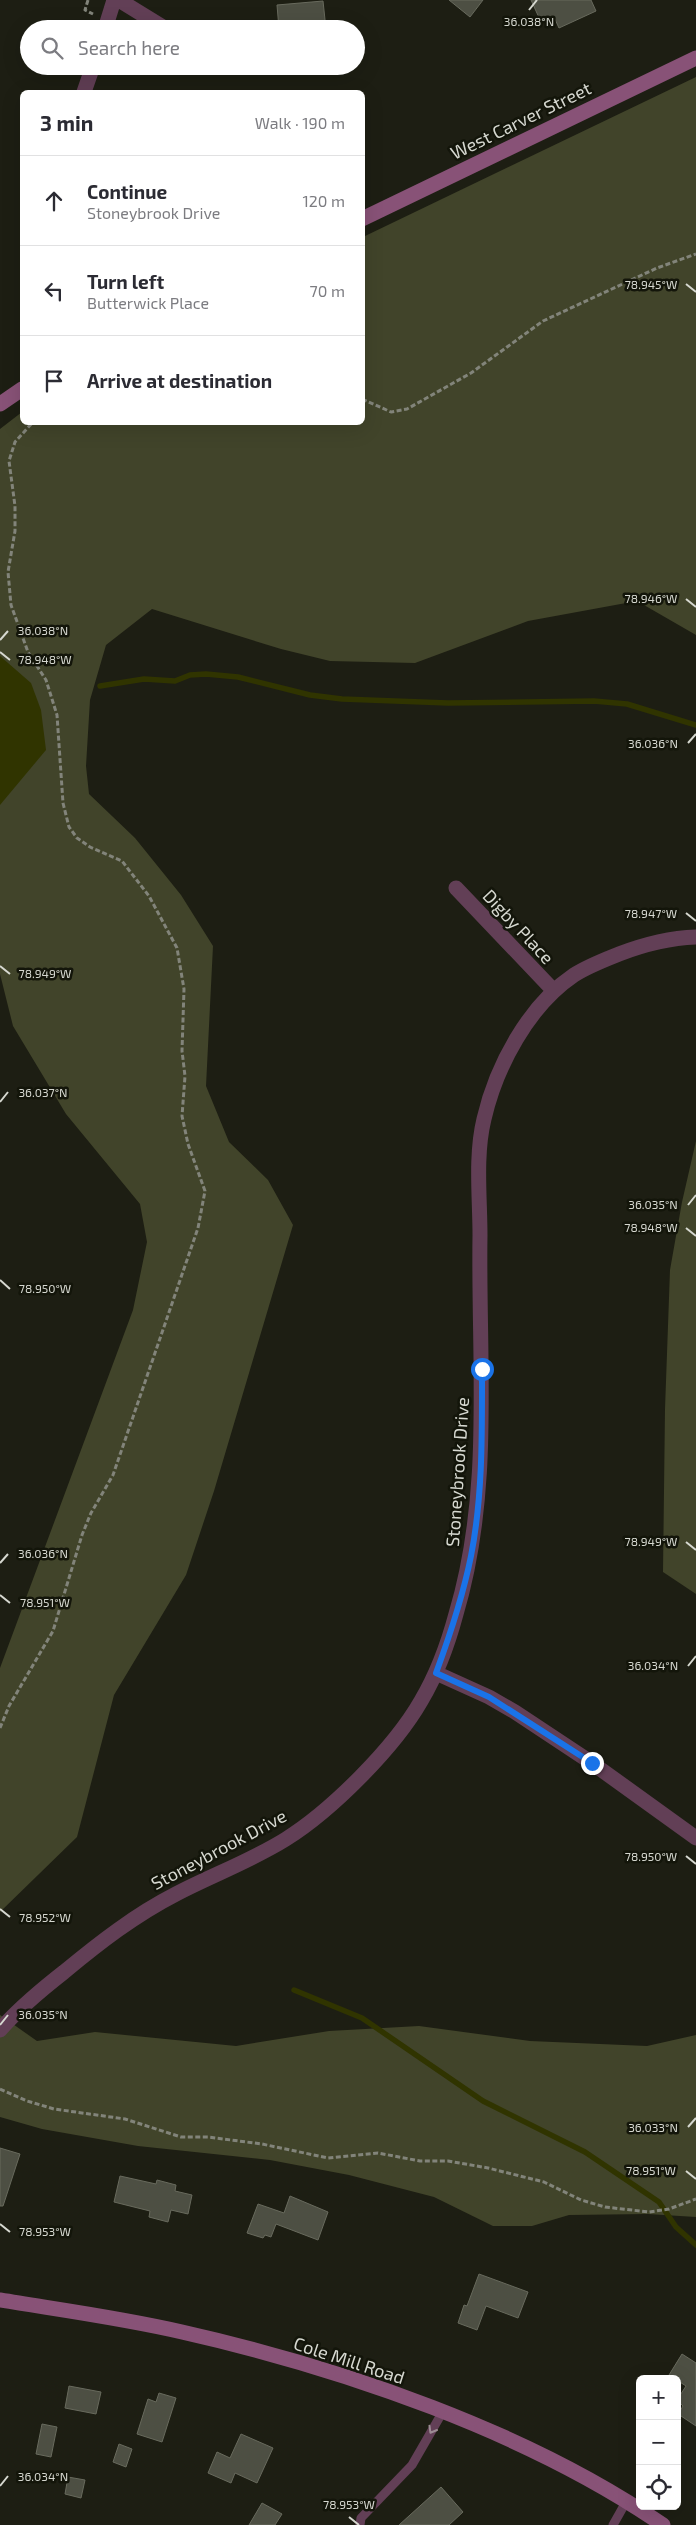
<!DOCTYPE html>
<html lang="en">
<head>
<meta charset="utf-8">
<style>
	body { margin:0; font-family:"Exo 2",sans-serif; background:#f7f7f7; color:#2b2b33 }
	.controls { position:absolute; right:15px; bottom:15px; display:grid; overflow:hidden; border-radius:8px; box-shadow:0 5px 20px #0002 }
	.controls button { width:45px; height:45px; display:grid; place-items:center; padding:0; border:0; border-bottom:1px solid #e1e1e2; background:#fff; color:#2b2b33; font:25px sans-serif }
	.stop { position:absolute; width:15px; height:15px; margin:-11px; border:4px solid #1a73e8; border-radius:50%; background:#fff }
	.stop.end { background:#1a73e8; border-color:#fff; box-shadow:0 1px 5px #0008 }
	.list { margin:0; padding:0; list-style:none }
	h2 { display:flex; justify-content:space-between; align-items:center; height:65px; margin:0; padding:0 20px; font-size:21px }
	h2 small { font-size:16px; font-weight:400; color:#7c7c81 }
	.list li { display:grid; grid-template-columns:32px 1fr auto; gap:15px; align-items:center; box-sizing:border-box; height:90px; padding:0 20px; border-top:1px solid #e1e1e2 }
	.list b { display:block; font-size:19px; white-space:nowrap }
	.list p { margin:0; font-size:16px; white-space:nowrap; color:#7c7c81 }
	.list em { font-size:16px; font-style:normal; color:#7c7c81 }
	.icon { flex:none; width:28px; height:28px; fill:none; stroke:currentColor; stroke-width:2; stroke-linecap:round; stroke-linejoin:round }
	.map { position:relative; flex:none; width:696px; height:2525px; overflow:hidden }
	.search { position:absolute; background:#fff; box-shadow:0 5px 20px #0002; left:20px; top:20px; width:345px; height:55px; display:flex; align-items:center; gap:12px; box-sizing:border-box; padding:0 18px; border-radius:28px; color:#7c7c81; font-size:19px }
	.panel { position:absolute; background:#fff; box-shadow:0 5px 20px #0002; left:20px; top:90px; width:345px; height:335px; border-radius:8px }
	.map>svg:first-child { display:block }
	.green { fill:#41442a }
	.water { fill:#303400 }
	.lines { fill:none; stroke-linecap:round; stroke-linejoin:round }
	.stream { stroke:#303400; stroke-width:5.5 }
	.building { fill:#4d4f43; stroke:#686a5d }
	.path { stroke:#82847a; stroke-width:3; stroke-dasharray:5 2.5; stroke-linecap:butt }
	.lane { stroke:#623f56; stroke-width:9 }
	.street { stroke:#623f56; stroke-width:15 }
	.secondary { stroke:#885277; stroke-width:15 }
	.oneway { stroke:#9c8c93 }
	.route { stroke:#1a73e8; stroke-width:6 }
	.ticks { fill:none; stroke:#d6d8d0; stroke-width:2 }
	.labels { text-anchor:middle; stroke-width:5; stroke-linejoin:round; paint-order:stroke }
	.street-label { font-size:18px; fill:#d6d8d0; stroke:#13150a }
	.ticks-label { font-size:12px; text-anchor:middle; fill:#d6d8d0; stroke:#13150a; stroke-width:5; stroke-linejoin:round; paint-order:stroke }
</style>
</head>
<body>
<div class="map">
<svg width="696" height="2525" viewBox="0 0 696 2525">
	<rect width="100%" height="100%" fill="#1d1e13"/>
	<path class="green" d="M696 77V635L637 601 528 621 415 663 330 661 281 649 152 609 106 645 90 700 86 766 89 794 135 838 181 895 213 946 206 1086 229 1142 268 1180 293 1225 214 1491 186 1575 114 1695 77 1837 0 1912V1668L133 1310 147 1242 140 1204 66 1114 13 1026 0 974V429L22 412V422H362L363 237Z
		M696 1141V1594L663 1572 665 1409 670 1270 682 1202Z
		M0 2015 37 2041 95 2032 236 2046 329 2031 419 2026 530 2041 647 2046 696 2035V2217L648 2214 569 2215 532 2226H493L434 2197 349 2175 270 2160 138 2146 42 2129 0 2117Z"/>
	<path class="water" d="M0 656 31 683 41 710 46 750 0 805Z"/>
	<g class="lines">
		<path class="stream" d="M100 686 144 679 175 681 190 675 206 674 238 677 310 695 342 699 448 703 594 701 627 704 696 725
			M294 1990 362 2018 483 2101 585 2152 659 2202 676 2227 696 2245"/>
	</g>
	<path class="building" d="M449 0H483L470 17Z
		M531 0H591L596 11 559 28 554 17 541 22Z
		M323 1 326 29H279L277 5Z
		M0 2148 20 2154 3 2206H0Z
		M120 2176 156 2184 157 2180 176 2185 175 2191 192 2195 188 2214 171 2210 168 2222 149 2217 150 2211 114 2202Z
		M290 2196 328 2212 318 2240 276 2224 271 2237 265 2235 263 2238 247 2233 258 2204 284 2213Z
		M479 2274 528 2292 518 2318 486 2306 477 2330 458 2323 464 2305 467 2306Z
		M682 2354 696 2363V2426L678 2414 683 2406 677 2400 686 2386 669 2375Z
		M69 2386 101 2392 96 2414 65 2408Z
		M159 2393 176 2398 162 2442 137 2434 148 2399 156 2402Z
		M42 2424 57 2427 51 2457 36 2454Z
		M241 2434 273 2448 257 2483 235 2473 231 2483 208 2473 217 2452 230 2458Z
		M119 2444 132 2449 126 2467 113 2462Z
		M68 2477 85 2480 81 2498 65 2494Z
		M441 2487 463 2512 449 2525H399Z
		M262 2503 282 2514 275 2525H249Z"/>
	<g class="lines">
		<path class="path" d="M88 0 85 10 93 14
			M362 399 391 412 407 409 471 373 543 321 657 268 696 254
			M0 1728 9 1706 53 1631 82 1535 91 1513 113 1475 198 1228 205 1191 188 1144 182 1116 185 1076 182 1051 184 989 177 948 149 896 122 861 90 847 77 838 69 827 63 803 57 715 46 680 28 652 11 605 8 572 15 531V506L9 461 15 442 33 422
			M0 2089 27 2101 54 2109 125 2119 181 2137H208L262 2144 328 2158 378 2153 420 2161H448L488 2168 544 2182 581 2200 605 2207 649 2212 669 2209 696 2199"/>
		<path class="lane" d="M360 2525 361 2518 412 2465 442 2413
			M613 2525 626 2502"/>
		<path class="street" d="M119 0 166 29
			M105 29 114 0
			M84 92 93 66
			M456 888 554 991
			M436 1673 489 1697 515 1712 592 1763 696 1838
			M0 2030C19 2008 41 1990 64 1972 99 1943 135 1915 176 1894 212 1875 251 1861 286 1839 332 1810 394 1748 421 1701 437 1674 448 1644 456 1614 493 1490 478 1362 480 1235 480 1198 475 1156 484 1119 496 1067 528 1006 574 975 588 966 604 960 619 954 645 944 668 938 696 937"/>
		<path class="secondary" d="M362 219 696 58
			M0 404 22 389
			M0 2300C61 2310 122 2318 182 2332 342 2368 528 2432 663 2525"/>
	</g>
	<defs><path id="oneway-chevron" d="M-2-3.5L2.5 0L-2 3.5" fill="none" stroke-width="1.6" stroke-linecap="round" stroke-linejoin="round" transform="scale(1.25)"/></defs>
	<use class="oneway" href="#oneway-chevron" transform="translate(432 2430) rotate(120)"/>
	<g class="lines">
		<path class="route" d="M482 1369C482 1431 483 1495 471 1556 463 1596 450 1635 436 1673L489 1697 592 1763"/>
	</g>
	<path class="ticks" d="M529 10 537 0M686 284 696 292M686 599 696 607M0 640 8 631M0 652 10 660M688 743 696 734M686 913 696 921M0 966 10 974M0 1102 8 1092M688 1205 696 1195M686 1228 696 1236M0 1280 10 1289M686 1542 696 1550M0 1563 8 1554M0 1595 10 1603M688 1666 696 1656M686 1856 696 1864M0 1909 10 1917M0 2025 8 2015M688 2127 696 2118M686 2171 696 2179M0 2224 10 2232M0 2486 8 2476M349 2517 359 2525"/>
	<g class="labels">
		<g class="street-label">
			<text transform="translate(521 121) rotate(-26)" y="6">West Carver Street</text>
			<text transform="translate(518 927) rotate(47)" y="6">Digby Place</text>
			<text transform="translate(458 1472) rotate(-86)" y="6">Stoneybrook Drive</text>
			<text transform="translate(219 1850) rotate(-28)" y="6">Stoneybrook Drive</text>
			<text transform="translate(349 2361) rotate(18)" y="6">Cole Mill Road</text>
		</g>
	</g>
	<g class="ticks-label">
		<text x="529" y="26">36.038°N</text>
		<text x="651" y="289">78.945°W</text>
		<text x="651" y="603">78.946°W</text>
		<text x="43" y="635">36.038°N</text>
		<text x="45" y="664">78.948°W</text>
		<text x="653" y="748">36.036°N</text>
		<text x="651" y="918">78.947°W</text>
		<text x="45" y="978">78.949°W</text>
		<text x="43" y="1097">36.037°N</text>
		<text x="653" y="1209">36.035°N</text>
		<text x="651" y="1232">78.948°W</text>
		<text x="45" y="1293">78.950°W</text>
		<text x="651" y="1546">78.949°W</text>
		<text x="43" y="1558">36.036°N</text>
		<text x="45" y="1607">78.951°W</text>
		<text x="653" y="1670">36.034°N</text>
		<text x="651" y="1861">78.950°W</text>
		<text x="45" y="1922">78.952°W</text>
		<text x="43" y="2019">36.035°N</text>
		<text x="653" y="2132">36.033°N</text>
		<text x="651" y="2175">78.951°W</text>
		<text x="45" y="2236">78.953°W</text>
		<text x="43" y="2481">36.034°N</text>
		<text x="349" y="2509">78.953°W</text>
	</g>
</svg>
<div class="controls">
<button>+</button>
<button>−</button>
<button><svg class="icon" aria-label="locate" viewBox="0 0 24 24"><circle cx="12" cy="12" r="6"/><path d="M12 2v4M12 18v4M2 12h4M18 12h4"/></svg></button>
</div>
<div class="stop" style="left:482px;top:1369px"></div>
<div class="stop end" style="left:592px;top:1763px"></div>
<div class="search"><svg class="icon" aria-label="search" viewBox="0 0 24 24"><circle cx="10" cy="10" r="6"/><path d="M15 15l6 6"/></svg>Search here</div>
<section class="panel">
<h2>3 min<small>Walk · 190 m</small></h2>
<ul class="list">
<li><svg class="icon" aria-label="ahead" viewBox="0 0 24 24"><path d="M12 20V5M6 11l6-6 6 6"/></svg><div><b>Continue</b><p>Stoneybrook Drive</p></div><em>120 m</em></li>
<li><svg class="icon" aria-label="left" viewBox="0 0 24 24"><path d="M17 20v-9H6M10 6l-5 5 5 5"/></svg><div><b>Turn left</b><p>Butterwick Place</p></div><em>70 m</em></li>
<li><svg class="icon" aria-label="arrive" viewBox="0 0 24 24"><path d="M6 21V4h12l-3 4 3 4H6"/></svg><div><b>Arrive at destination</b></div></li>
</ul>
</section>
</div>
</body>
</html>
